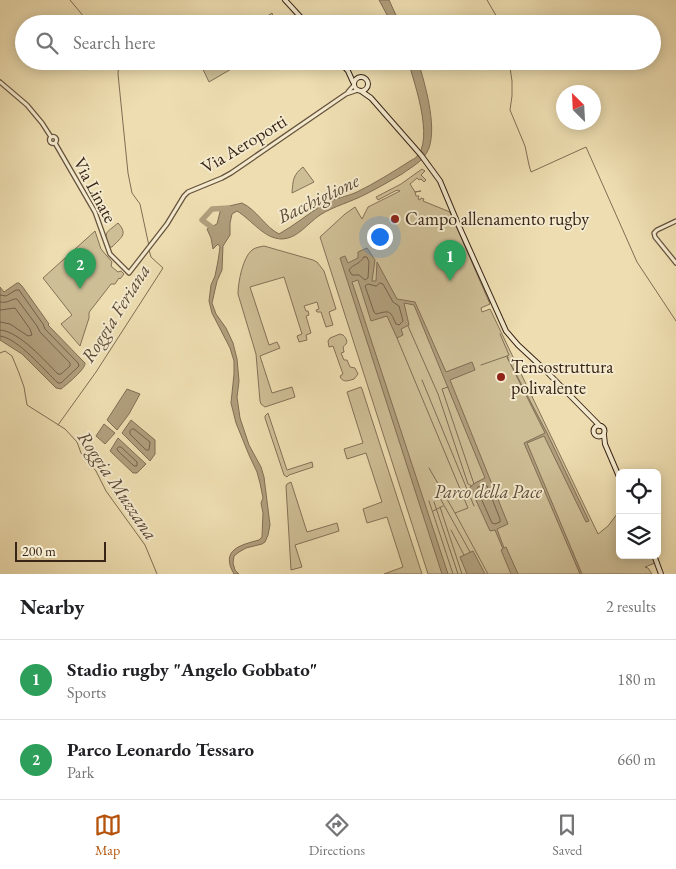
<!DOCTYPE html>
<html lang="en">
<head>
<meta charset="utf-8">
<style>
	body { margin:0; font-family:"EB Garamond",serif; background:#f2f2f2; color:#202124 }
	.controls { position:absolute; right:15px; bottom:15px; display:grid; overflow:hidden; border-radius:8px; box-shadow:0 2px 12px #0003 }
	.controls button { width:45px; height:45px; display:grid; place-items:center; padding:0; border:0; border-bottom:1px solid #e0e0e0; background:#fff; color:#202124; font:25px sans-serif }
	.compass { position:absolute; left:556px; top:85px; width:45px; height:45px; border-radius:50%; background:#fff; box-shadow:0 2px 12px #0003; rotate:336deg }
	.scale { position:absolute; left:15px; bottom:12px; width:91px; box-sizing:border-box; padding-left:5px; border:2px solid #392418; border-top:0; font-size:14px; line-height:18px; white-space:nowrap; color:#392418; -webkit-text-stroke:4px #f3e9cc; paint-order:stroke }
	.you { position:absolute; left:379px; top:236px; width:18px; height:18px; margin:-12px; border:4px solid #fff; border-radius:50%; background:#1a73e8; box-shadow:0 0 0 8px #1a73e833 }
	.badge { display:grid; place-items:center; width:32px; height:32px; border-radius:50%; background:#b45309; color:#fff; font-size:16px; font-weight:700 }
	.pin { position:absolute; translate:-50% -41px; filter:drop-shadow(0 1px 2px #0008) }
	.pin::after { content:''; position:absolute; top:26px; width:18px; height:15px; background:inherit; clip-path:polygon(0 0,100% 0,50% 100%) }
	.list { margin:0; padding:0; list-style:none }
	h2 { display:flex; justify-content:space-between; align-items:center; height:65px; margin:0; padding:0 20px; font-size:21px }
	h2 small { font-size:16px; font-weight:400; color:#757577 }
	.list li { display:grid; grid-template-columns:32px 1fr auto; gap:15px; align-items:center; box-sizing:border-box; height:80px; padding:0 20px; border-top:1px solid #e0e0e0 }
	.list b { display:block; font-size:19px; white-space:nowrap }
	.list p { margin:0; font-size:16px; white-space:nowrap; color:#757577 }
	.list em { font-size:16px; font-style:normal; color:#757577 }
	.icon { flex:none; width:28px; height:28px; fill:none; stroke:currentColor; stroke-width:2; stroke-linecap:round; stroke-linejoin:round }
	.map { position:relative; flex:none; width:676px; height:574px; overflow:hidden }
	.search { position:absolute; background:#fff; box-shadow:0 2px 12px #0003; left:15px; right:15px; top:15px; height:55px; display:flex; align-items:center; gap:12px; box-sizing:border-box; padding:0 18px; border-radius:28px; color:#757577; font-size:19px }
	.sheet { height:225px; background:#fff }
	nav { display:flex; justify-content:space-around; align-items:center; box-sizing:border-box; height:70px; border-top:1px solid #e0e0e0; background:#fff; font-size:14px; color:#757577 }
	nav a { display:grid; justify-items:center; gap:2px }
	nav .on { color:#b45309 }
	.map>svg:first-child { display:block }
	.green { fill:#cebe96; stroke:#847157 }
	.water { fill:#b09e7c; stroke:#806d54 }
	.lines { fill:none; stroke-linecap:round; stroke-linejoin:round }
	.shore { stroke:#74614a; stroke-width:1 }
	.stream { stroke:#806d54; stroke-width:1 }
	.river { stroke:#b09e7c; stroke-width:5.5 }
	.tertiary-casing { stroke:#66523e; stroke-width:5.5 }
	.secondary-casing { stroke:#392418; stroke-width:6 }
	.tertiary { stroke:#f3e9cc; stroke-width:3 }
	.secondary { stroke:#f3e9cc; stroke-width:4 }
	.poi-dot { fill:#8f2418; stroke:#f3e9cc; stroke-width:2 }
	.labels { text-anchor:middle; stroke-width:4; stroke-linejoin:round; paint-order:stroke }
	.street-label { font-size:18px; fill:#392418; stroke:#f3e9cc }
	.poi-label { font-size:18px; fill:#392418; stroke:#f3e9cc; text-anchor:start }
	.park-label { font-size:18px; font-style:italic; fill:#5e4a38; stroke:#f3e9cc }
	.water-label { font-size:19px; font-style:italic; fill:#5d4936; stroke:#f3e9cc }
</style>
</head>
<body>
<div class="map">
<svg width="676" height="574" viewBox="0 0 676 574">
	<rect width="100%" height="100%" fill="#edddb0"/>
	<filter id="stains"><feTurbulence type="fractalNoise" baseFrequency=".004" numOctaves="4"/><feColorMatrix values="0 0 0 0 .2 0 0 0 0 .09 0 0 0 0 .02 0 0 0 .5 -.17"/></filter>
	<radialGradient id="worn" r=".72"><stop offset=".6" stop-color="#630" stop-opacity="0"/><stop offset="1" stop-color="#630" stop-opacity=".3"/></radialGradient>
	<path class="green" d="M272 13 275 24H256Z
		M202 61H245L209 82 200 63Z
		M303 167 314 182 292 193C293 180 293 175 303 167Z
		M422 169 425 171 421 175 426 180 424 182 421 179 419 180 417 178 410 184 415 192 421 191 415 192 416 196H419L418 199 420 200 421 198 424 199 423 201 450 212 490 304 481 308 482 312 490 309 598 534 608 526 620 510V555H652L655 563 645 567 648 568 652 574H428L320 237 345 214 355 207 362 219 368 207 400 191 398 190 395 191 378 200 376 197 401 184Z
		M118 223C129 235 120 238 112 247H109C104 231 105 234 118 223Z
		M95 231 101 249 112 262 111 266 118 272 121 271 124 274 120 279 119 278 115 284H111L90 311 89 313V318L80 346 61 324 72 315 43 278Z
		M264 246 313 260 317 262 324 271 336 309 329 312 333 325 326 327 321 312H317L316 310 319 309 317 302 304 306 306 311H308L309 315 306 316 311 333 306 335 307 340 299 342 297 336 302 334 284 277 250 287 269 345 277 342 280 348 260 356 272 393 292 387 295 397 265 407 261 404 260 401 256 354 238 294C238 282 243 257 252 250 256 247 260 247 264 246Z
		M340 334 343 335C348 340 348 343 343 347L344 352 341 353 344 360H347L350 367 355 368 358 374 354 379C348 381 342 383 340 376L343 374 333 346 329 347 328 341 330 338Z
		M361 387 362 389 422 574H384L403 567 387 517 367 523 363 509 382 502 366 453 347 459 344 449 363 443 347 392Z
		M268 413 287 470 312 462 313 467 289 475 287 477 284 475 265 418V416Z
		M291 482 307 532 337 523 339 531 295 545 302 567 291 570 286 486 287 484Z"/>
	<path class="water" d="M379 0H389L400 24H392Z
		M408 61H418C425 84 437 125 429 148 424 161 413 166 402 174 390 181 378 188 366 194 351 202 334 206 320 215 308 223 297 239 282 239 264 239 252 220 237 211L232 214 230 223V235L223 246 222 270 217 281 212 303 216 314 226 328 233 343 237 359 239 381 237 397 240 418 249 445 261 467 264 477 270 525 268 535 265 542 262 544 246 548 239 552 234 556 233 563 235 570 239 574H234C220 550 240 545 259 540L262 537 263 513 261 503 263 498 260 483 257 472 249 455 236 423 231 403 234 374V361L230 348 212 313 209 301 211 285 215 276 218 261 220 247 218 244 213 249 211 238 207 229 217 224 221 208 242 203C257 210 265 227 279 234 295 225 309 213 324 204 335 198 346 197 357 192 375 183 393 172 410 161 439 151 414 82 408 61Z
		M367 248 375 260 372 281H376L377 262 397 299 415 302 446 372 472 362 475 370 450 380 508 524 497 529 504 548 506 547 518 574H511L501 550 503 549 495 530 490 531 470 487 475 483 485 478 414 305 404 303 409 325 401 329 403 335 397 338 387 316 371 321 358 280 352 282 448 574H442L340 258 345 256 348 263 358 258V252Z
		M17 283H19L22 286 49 324 48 325 82 360C83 361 84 362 85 363 86 369 66 385 61 389L56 388 22 354 0 340V287L4 292Z
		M507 357 547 433 589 521 586 522 544 436 527 443 582 574H580L524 443 545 433Z
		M127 389 140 394 129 414 117 430 107 420Z
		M131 420 155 440V454L150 461 122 433Z
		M104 424 115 433 105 444 96 436Z
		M118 438 146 464 137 473H133L110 451Z
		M473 551 485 574H467L460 557Z"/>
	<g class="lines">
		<path class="shore" d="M364 257H367L369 262 368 278 365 280 359 275H352L349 270C353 264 359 265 364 257Z
			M380 283 383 284 393 302 399 306 403 321 399 325 396 324C390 311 391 310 376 314L374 312 365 286 368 284 376 286Z
			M0 295 6 296 16 290H19L43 324 45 329 78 363 79 366 61 383H58C45 371 18 338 0 336
			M0 302C8 304 12 298 17 299L37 326 40 332 70 363V366L61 374H58C45 361 19 331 0 330
			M0 310 15 308 30 329 32 335 28 336 10 324 0 322
			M132 429H134L150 442 149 450H146L130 434V431Z
			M119 447H121L137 462V466H134L118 451 117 449Z
			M484 484 487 486 500 519V522L495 524 492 523 477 489 478 487Z"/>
		<path class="stream" d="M70 0 90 24
			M487 0 501 24
			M119 61 118 74 128 173 132 193 140 204 149 246
			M509 61 512 81V96L510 110 525 146 529 165 531 172 586 147 637 262 676 321
			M408 326 438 394 468 484 472 486
			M500 334 509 355 507 356 508 357
			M397 338 468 508 455 513 488 574
			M0 353 5 351 12 356 19 373 24 387 27 405 65 429 77 442 81 453 96 471 106 491 145 545 157 574
			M481 365 507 356
			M422 380 474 506
			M448 387 442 389 474 484
			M58 425 96 372 163 268 151 257 149 250
			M429 468 455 513
			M440 498 470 552
			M429 501 453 574
			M434 502 458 574
			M440 507 462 574
			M433 511 443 506
			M451 530 464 555"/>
		<path class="river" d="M218 232 202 220 212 209 229 208"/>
		<g class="tertiary-casing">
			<path id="tertiary" d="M0 82 27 105 42 123 51 137
				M348 92 354 85
				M49.5 140a3.5 3.5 0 1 1 7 0a3.5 3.5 0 1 1-7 0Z
				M55 143 95 212 110 254 129 273 167 224 184 196 188 192 222 178 231 173 346 94 358 90
				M676 221 657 230 654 233 655 237 676 263"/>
		</g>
		<g class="secondary-casing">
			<path id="secondary" d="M285 0 307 24
				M339 61 348 71 353 82
				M354 84a7 7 0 1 1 14 0a7 7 0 1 1-14 0Z
				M361 91 371 98 421 155 440 181 458 224 506 331 518 345 546 371 600 426
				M593.5 431a5.5 5.5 0 1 1 11 0a5.5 5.5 0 1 1-11 0Z
				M604 435 605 444 620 479
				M654 555 661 574"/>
		</g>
		<use href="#tertiary" class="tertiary"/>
		<use href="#secondary" class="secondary"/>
	</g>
	<g class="poi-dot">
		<circle cx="395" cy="219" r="5"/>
		<circle cx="501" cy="377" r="5"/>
	</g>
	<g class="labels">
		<g class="street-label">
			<text transform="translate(244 144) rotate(-31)" y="6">Via Aeroporti</text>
			<text transform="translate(95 190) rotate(62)" y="6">Via Linate</text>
		</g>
		<g class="poi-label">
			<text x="405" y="225">Campo allenamento rugby</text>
			<text x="511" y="373">Tensostruttura<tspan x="511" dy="21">polivalente</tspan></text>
		</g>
		<g class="park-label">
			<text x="488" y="498">Parco della Pace</text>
		</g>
		<g class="water-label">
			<text transform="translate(318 198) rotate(-26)" y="7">Bacchiglione</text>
			<text transform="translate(115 313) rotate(-58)" y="7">Roggia Feriana</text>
			<text transform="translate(118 485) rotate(56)" y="7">Roggia Muzzana</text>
		</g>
	</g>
	<rect width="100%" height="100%" filter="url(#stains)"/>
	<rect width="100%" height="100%" fill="url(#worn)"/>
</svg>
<div class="controls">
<button><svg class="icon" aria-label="locate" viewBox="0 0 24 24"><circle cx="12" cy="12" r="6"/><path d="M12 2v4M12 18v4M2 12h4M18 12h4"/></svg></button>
<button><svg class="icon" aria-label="layers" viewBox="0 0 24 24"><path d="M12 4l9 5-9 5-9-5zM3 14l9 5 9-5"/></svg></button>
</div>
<svg class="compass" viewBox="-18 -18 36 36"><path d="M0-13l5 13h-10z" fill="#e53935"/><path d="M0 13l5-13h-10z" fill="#757577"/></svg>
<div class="scale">200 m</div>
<div class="you"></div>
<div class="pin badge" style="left:450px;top:281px;background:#2e9e5b">1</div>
<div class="pin badge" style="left:80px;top:289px;background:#2e9e5b">2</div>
<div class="search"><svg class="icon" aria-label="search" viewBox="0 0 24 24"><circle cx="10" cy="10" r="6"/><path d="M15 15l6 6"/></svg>Search here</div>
</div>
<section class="sheet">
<h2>Nearby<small>2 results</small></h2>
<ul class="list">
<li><span class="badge" style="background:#2e9e5b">1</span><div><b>Stadio rugby &quot;Angelo Gobbato&quot;</b><p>Sports</p></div><em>180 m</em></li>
<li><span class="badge" style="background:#2e9e5b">2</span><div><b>Parco Leonardo Tessaro</b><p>Park</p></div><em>660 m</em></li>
</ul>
</section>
<nav>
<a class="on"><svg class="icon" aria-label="map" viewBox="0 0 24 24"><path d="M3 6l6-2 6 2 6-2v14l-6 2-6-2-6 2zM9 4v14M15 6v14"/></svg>Map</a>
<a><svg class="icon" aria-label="directions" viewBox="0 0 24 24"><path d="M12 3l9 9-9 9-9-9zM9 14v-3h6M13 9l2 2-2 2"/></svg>Directions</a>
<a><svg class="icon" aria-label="saved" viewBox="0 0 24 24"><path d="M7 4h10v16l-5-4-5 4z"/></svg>Saved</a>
</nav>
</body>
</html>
